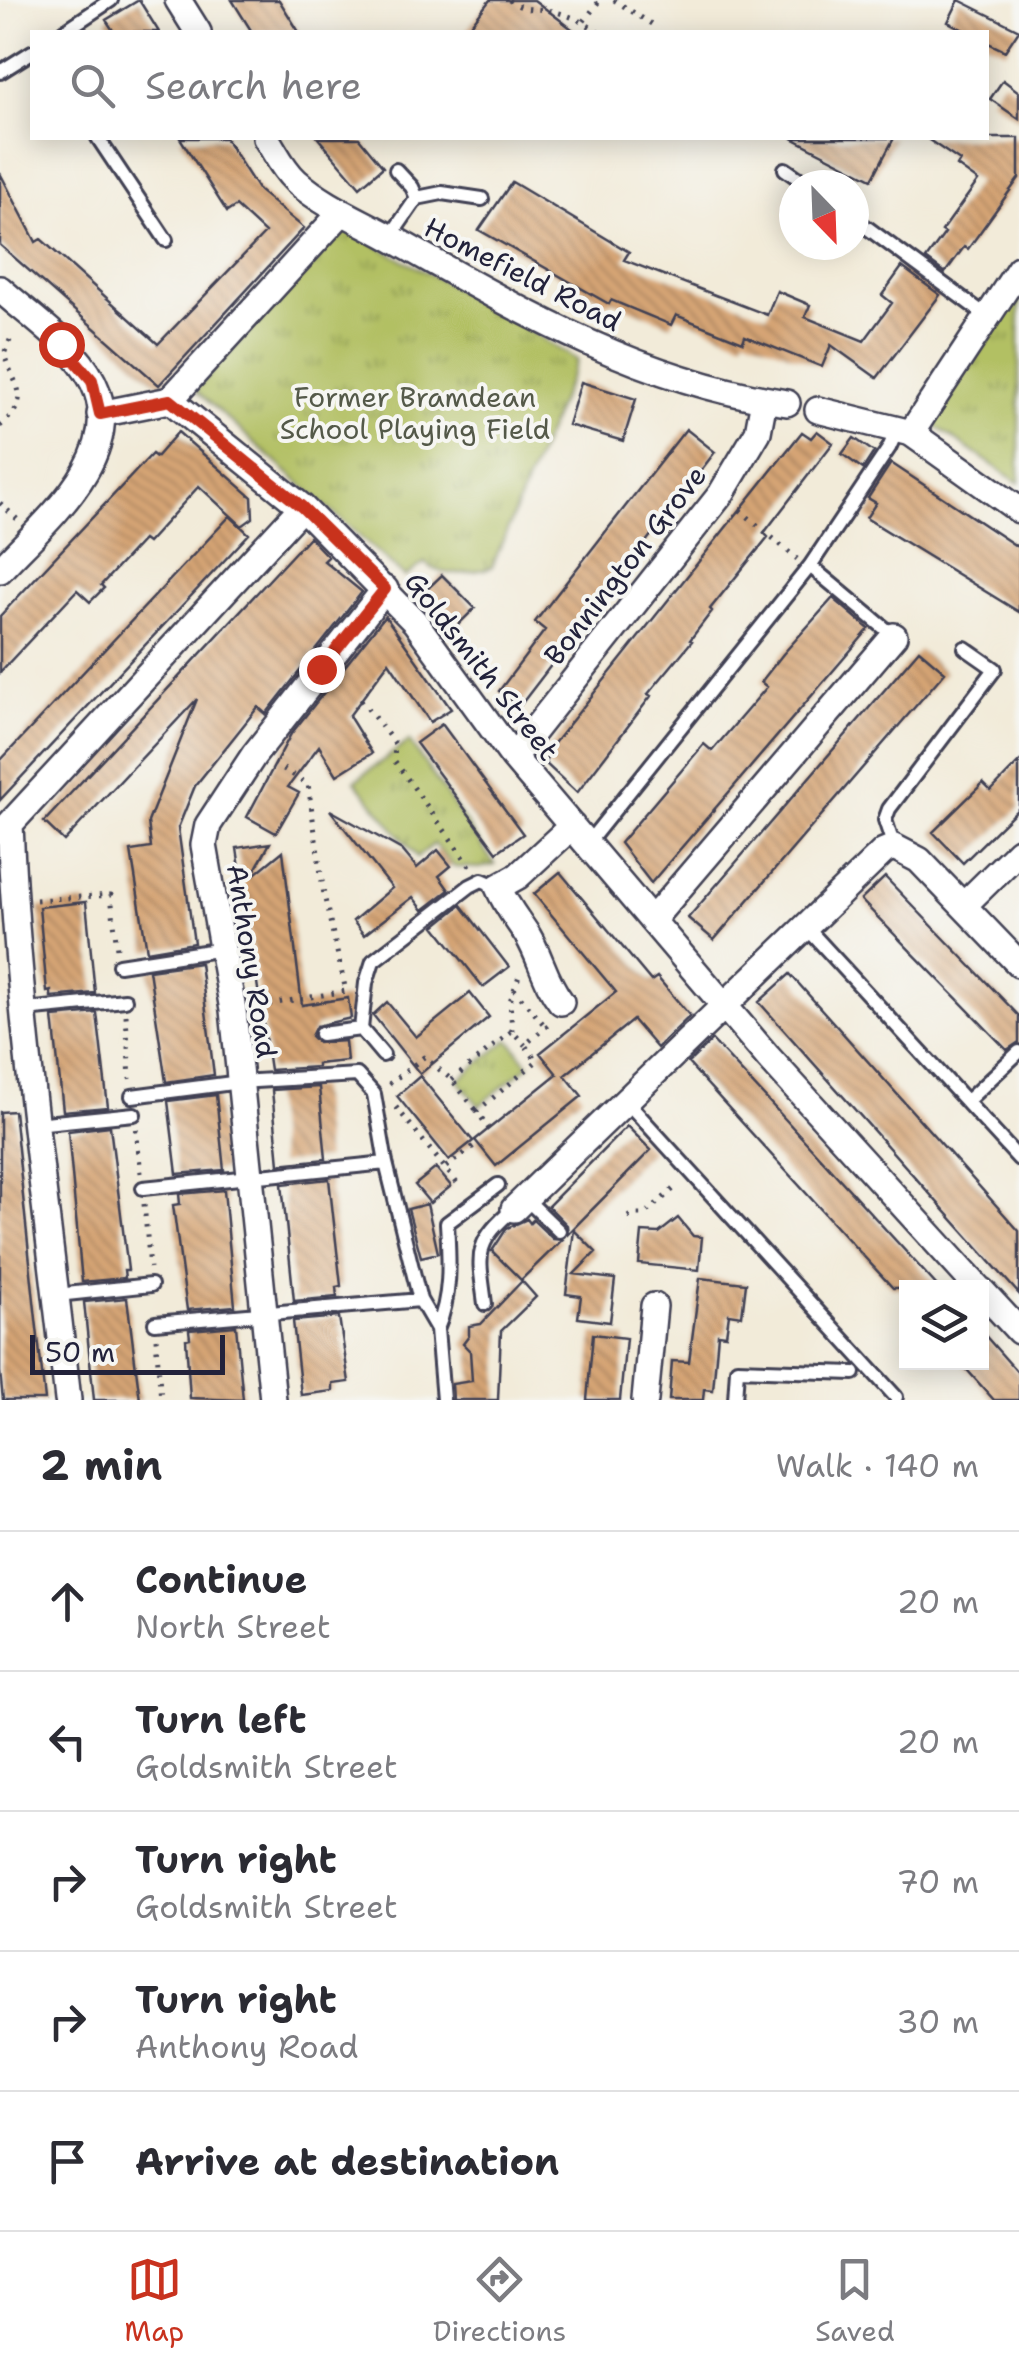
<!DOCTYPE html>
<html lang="en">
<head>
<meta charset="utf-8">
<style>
	body { margin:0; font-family:"Shantell Sans",sans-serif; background:#f2f2f3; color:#2b2b33 }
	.controls { position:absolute; right:30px; bottom:30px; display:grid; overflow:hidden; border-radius:0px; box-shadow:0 5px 25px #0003 }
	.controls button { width:90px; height:90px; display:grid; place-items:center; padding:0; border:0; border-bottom:2px solid #e1e1e2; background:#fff; color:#2b2b33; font:50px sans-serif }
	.compass { position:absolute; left:779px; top:170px; width:90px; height:90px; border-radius:50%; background:#fff; box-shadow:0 5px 25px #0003; rotate:157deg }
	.scale { position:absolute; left:30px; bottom:25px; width:195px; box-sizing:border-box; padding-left:10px; border:5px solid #22223b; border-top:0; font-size:28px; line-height:35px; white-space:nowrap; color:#22223b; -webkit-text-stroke:8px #f6f6f2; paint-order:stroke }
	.stop { position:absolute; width:30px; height:30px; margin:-22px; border:8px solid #c8321e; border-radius:50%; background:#fff }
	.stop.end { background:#c8321e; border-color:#fff; box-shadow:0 2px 10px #0008 }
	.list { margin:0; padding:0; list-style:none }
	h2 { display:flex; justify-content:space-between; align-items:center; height:130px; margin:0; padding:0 40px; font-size:42px }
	h2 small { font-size:32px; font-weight:400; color:#7c7c81 }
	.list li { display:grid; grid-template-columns:65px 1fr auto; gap:30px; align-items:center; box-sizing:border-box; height:140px; padding:0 40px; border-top:2px solid #e1e1e2 }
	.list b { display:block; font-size:38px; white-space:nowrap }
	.list p { margin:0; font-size:32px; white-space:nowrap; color:#7c7c81 }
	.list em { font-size:32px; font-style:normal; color:#7c7c81 }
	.icon { flex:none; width:55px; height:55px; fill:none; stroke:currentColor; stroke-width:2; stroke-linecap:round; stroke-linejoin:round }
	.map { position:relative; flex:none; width:1019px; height:1400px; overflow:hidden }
	.search { position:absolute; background:#fff; box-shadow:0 5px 25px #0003; left:30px; right:30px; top:30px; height:110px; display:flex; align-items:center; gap:25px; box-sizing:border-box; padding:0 35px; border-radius:0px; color:#7c7c81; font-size:38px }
	.sheet { height:830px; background:#fff }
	nav { display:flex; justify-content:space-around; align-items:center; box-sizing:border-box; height:140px; border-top:2px solid #e1e1e2; background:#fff; font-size:28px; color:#7c7c81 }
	nav a { display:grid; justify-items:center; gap:5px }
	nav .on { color:#c8321e }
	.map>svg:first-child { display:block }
	.grass { fill:url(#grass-tufts); stroke:#6a714f; stroke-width:2.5 }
	.building { fill:url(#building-back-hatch) }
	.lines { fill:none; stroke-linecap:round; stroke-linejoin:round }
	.lane-casing { stroke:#414053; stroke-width:18 }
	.street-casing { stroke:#414053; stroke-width:30 }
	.path { stroke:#414053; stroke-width:5; stroke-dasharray:2.5 8; stroke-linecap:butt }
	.lane { stroke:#fff; stroke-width:12 }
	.street { stroke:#fff; stroke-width:25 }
	.route { stroke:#c8321e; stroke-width:12 }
	.labels { text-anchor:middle; stroke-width:8; stroke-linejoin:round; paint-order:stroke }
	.street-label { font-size:28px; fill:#22223b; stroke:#f6f6f2 }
	.park-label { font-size:28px; fill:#545949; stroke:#f6f6f2 }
</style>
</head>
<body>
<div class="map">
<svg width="1019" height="1400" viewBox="0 0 1019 1400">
	<defs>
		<pattern id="grass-tufts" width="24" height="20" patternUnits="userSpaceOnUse" patternTransform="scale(2.5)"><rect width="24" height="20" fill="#b2c063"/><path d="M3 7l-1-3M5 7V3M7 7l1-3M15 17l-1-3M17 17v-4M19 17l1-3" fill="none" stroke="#909c53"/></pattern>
		<pattern id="building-back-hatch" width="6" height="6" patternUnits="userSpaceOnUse" patternTransform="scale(2.5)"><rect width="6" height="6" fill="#d5a475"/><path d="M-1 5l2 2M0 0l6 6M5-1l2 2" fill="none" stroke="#ac8561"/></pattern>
	</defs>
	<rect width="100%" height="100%" fill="#f6f6f2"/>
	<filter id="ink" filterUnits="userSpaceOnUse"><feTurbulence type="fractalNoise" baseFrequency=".01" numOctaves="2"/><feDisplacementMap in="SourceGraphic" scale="20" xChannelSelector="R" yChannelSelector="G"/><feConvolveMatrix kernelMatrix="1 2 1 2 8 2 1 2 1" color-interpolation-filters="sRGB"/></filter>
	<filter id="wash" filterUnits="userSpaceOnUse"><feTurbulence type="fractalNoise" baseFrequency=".0048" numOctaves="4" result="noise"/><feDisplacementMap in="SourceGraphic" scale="40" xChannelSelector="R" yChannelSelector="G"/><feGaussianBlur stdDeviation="2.25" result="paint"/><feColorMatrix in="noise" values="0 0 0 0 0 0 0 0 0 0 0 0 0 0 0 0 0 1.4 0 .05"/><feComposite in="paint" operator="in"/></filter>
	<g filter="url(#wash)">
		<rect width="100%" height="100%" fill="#f2ebd9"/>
		<path class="grass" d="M344 228 496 310 577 360 492 567C467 574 446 579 424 563L405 577 195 390Z
			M1019 295V483L929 422Z
			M409 741 495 865 479 868 454 867 434 844 417 857 355 781Z
			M509 1039 529 1065 479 1106 458 1080Z"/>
		<g id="blocks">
			<path class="building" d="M139 0 159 32H114L106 20Z
				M232 0H279L299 32H252Z
				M490 0H534L576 32H465Z
				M959 0 1019 30 1005 51 986 42V32H968L948 22Z
				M1003 80 1019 92V119L990 99Z
				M180 138H225L259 191 304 228 159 385 0 245V173L36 242 41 239 158 344 265 233 236 206 227 212Z
				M318 138H359L383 167 360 187Z
				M792 138H894L872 179Z
				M926 138H1019V178L968 249 964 247 945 273 926 259 945 233 942 231 978 181 957 166 960 161Z
				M512 182 629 252 624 260 767 315 777 291 810 305 805 317 864 341 892 303 882 295 902 267 940 295 877 378 831 345 822 367 745 336 743 342 676 315 671 325 611 300 609 304 479 230Z
				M581 382 636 399 623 441 568 425Z
				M686 429 715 452 519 707 499 691 545 630 535 622Z
				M817 431 833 443 764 533 768 537 710 609 712 611 690 640 692 641 648 694 651 696 577 793 545 763 551 747 802 432 811 438Z
				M178 432 252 497 253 518 242 526 199 486 147 543 143 540 101 585 104 588 90 602 77 590 0 672V616L152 454 156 457Z
				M854 438 874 452 863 469 842 454Z
				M891 463 1019 548V612L866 518 876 503 868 498Z
				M230 516 249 534 0 800V761Z
				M309 537 328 557 324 561 362 592 266 714 258 707 195 786 178 828 194 943 147 951 131 851 151 848 148 822 197 699 64 841 44 822Z
				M442 575 475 608 456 627 423 593Z
				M833 598 869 629 651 883 620 843 704 744 712 751 767 687 761 682 783 654Z
				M385 616 451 709 430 722 389 662 349 716 372 753 337 775 319 746 288 787 299 793 276 833 247 817 291 734Z
				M919 650 945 672 714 940 688 918Z
				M442 724 523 834 497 852 416 743Z
				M1019 762V808L963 863 933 832 983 783 991 791Z
				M330 810 402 850 417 868 438 850 451 866 439 876 449 890 423 910 413 897 364 935 353 921 392 888Z
				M270 843 251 877 283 851 302 1005 348 998 351 1018 316 1026 311 1036 318 1043 345 1041 347 1061 317 1064V1067L270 1070 237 848Z
				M560 872 651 981 657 977 690 1016 657 1048 633 1020 565 1075 582 1096 496 1166 475 1140 557 1074 540 1053 616 992 534 894Z
				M885 877 1019 1016V1042L1007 1050 861 900Z
				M86 902 95 993 51 997V991L47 992 39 907Z
				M461 905 509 967 483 987 435 926Z
				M200 963 214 1075 166 1082 149 970Z
				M790 974 1019 1231V1294L759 1002Z
				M470 993 489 1017 420 1074 373 1015 387 1002 416 1037Z
				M97 1013 108 1107 63 1111 53 1017Z
				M712 1040 785 1119 938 1287 893 1288 856 1248 688 1063Z
				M420 1076 473 1141 449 1160 397 1096Z
				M319 1087 326 1159 279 1164 272 1090Z
				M216 1095 224 1170 177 1174 168 1101Z
				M14 1111 35 1310 45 1400H3L0 1372V1112Z
				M110 1126 128 1270H124L125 1278 82 1282 68 1131Z
				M627 1126 651 1150 568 1234 567 1225 548 1206Z
				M436 1168 451 1186 430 1203 415 1185Z
				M329 1179 341 1286 336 1287 337 1297 294 1301 282 1184Z
				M224 1190 235 1306 187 1310 173 1205 180 1204 179 1194Z
				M427 1204 438 1253 421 1257 408 1209Z
				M678 1218 693 1236 702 1237 699 1270 639 1264 642 1232 659 1233Z
				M527 1219 530 1223 533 1220 553 1239 562 1240 521 1280 492 1251 507 1228Z
				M574 1230 596 1252 574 1274 615 1279 610 1322 578 1318 581 1296 566 1294Z
				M700 1278 746 1283 742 1316 729 1314 726 1335 718 1334 713 1390 704 1389 703 1400H669L672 1361 689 1362Z
				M522 1281 536 1297 501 1331 498 1400H453L452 1384 472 1381 470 1351 463 1344 469 1336V1326L481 1324Z
				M127 1298 140 1400H94L84 1302Z
				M339 1317 349 1382 333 1384V1391L301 1395 293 1321Z
				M236 1326 243 1400 190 1398 186 1339 190 1338 189 1330Z
				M982 1332 1019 1374V1400H994L960 1362H982Z
				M593 1334 626 1338 620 1400H587Z"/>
		</g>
	</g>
	<g filter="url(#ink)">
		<use href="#blocks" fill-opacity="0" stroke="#414053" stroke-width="2.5"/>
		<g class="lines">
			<g class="lane-casing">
				<path id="lane" d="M63 32 111 0
					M0 72 32 52
					M98 138 166 240
					M785 169 808 185
					M396 170 412 187 417 198
					M854 218 988 317
					M390 237 417 198 442 193 482 199
					M810 566 894 636
					M587 844 810 566 889 448 898 428
					M894 847 885 820 889 809 995 669 965 648
					M806 927 1019 1159
					M119 965 223 949
					M25 1010 125 1000
					M321 1034 361 1029
					M383 1055 361 1029 366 983 373 961 470 886 482 880 498 887
					M132 1096 240 1082 357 1075 374 1094 386 1163 420 1300 437 1329 443 1400
					M626 1101 896 1397
					M967 1101 1019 1052
					M35 1124 134 1114
					M143 1188 386 1163
					M525 1198 559 1231
					M57 1295 151 1285
					M485 1304C479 1256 472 1243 514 1209
					M155 1323 420 1300
					M437 1329C452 1294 449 1259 447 1223L498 1185
					M735 1400 737 1369 854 1373"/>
			</g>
			<g class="street-casing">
				<path id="street" d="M178 0 198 32
					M266 138C276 153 282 168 296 181 323 205 357 219 388 236 517 309 638 381 787 403
					M0 289C30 316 74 345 93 382 129 455 43 523 0 570
					M170 400 342 212
					M818 410 911 433 1019 510
					M100 414 170 400 302 507 415 622 513 757 768 1057 978 1288
					M911 433 1019 269
					M513 757 721 494 758 432 764 400
					M964 905 1019 851
					M652 920 894 636
					M561 1002C545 982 541 958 528 936 517 919 506 906 498 887L518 876 572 826
					M514 1209 884 851 894 847 919 860 1019 964
					M982 1291 1019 1331
					M68 1400C47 1208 18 1017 10 824L302 507
					M273 1400 233 1010 204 845 208 825 254 755 385 589
					M645 1400 654 1306"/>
			</g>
			<path class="path" d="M509 0C524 11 530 8 546 10 565 13 583 21 598 32
				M614 0 653 25
				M584 21 600 0
				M0 426C34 397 15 389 4 354L13 333
				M0 503 17 519
				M740 510 797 559
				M361 700 395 744 394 760 470 866
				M36 900 111 895 117 949
				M514 989 546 1027
				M259 1006 346 991 324 895 308 784 275 764
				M126 1015 130 1079
				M512 1031 510 1001 519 976
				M452 1080 512 1031 525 1045
				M389 1084 424 1057 452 1080 477 1111
				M396 1107 461 1188
				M136 1129 141 1173
				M489 1129 477 1111 537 1061 525 1045 549 1024
				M446 1167 478 1143
				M144 1204 150 1268
				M628 1217 633 1214H645L678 1185
				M156 1338 161 1400"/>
			<use href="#lane" class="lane"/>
			<use href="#street" class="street"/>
		</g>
	</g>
	<g class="lines" filter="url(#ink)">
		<path class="route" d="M61 344 92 380 100 414 170 400 302 507 385 589 321 669"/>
	</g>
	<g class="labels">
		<g class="street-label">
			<text transform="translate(523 274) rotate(27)" y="10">Homefield Road</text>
			<text transform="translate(625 565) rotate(-52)" y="10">Bonnington Grove</text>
			<text transform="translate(482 666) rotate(52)" y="10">Goldsmith Street</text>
			<text transform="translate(252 961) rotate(81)" y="10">Anthony Road</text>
		</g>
		<g class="park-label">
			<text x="415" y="407">Former Bramdean<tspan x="415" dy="32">School Playing Field</tspan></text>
		</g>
	</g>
</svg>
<div class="controls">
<button><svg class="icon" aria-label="layers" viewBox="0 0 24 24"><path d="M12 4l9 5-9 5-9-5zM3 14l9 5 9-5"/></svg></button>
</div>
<svg class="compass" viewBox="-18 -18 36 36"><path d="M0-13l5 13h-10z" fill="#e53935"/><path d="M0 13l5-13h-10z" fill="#7c7c81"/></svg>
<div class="scale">50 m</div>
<div class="stop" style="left:61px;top:344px"></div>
<div class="stop end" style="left:321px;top:669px"></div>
<div class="search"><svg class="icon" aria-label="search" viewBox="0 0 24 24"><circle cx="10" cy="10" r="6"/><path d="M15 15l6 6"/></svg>Search here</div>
</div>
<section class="sheet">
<h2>2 min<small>Walk · 140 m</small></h2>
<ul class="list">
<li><svg class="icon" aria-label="ahead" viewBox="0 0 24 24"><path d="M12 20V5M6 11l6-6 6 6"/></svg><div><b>Continue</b><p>North Street</p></div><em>20 m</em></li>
<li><svg class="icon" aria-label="left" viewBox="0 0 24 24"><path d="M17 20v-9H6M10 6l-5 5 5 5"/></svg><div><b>Turn left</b><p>Goldsmith Street</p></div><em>20 m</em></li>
<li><svg class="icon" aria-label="right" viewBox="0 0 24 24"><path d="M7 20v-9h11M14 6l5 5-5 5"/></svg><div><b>Turn right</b><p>Goldsmith Street</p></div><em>70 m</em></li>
<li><svg class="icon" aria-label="right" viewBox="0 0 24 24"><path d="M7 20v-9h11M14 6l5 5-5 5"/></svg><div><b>Turn right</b><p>Anthony Road</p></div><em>30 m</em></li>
<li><svg class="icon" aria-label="arrive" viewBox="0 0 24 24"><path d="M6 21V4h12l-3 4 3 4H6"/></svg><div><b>Arrive at destination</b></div></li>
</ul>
</section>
<nav>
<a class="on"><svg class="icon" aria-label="map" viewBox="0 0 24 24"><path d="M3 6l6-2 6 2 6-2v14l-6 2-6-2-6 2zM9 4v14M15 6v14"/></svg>Map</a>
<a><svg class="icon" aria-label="directions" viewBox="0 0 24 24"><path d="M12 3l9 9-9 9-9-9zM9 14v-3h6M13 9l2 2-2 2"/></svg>Directions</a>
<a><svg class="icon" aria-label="saved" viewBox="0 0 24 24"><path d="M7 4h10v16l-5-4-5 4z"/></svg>Saved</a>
</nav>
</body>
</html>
